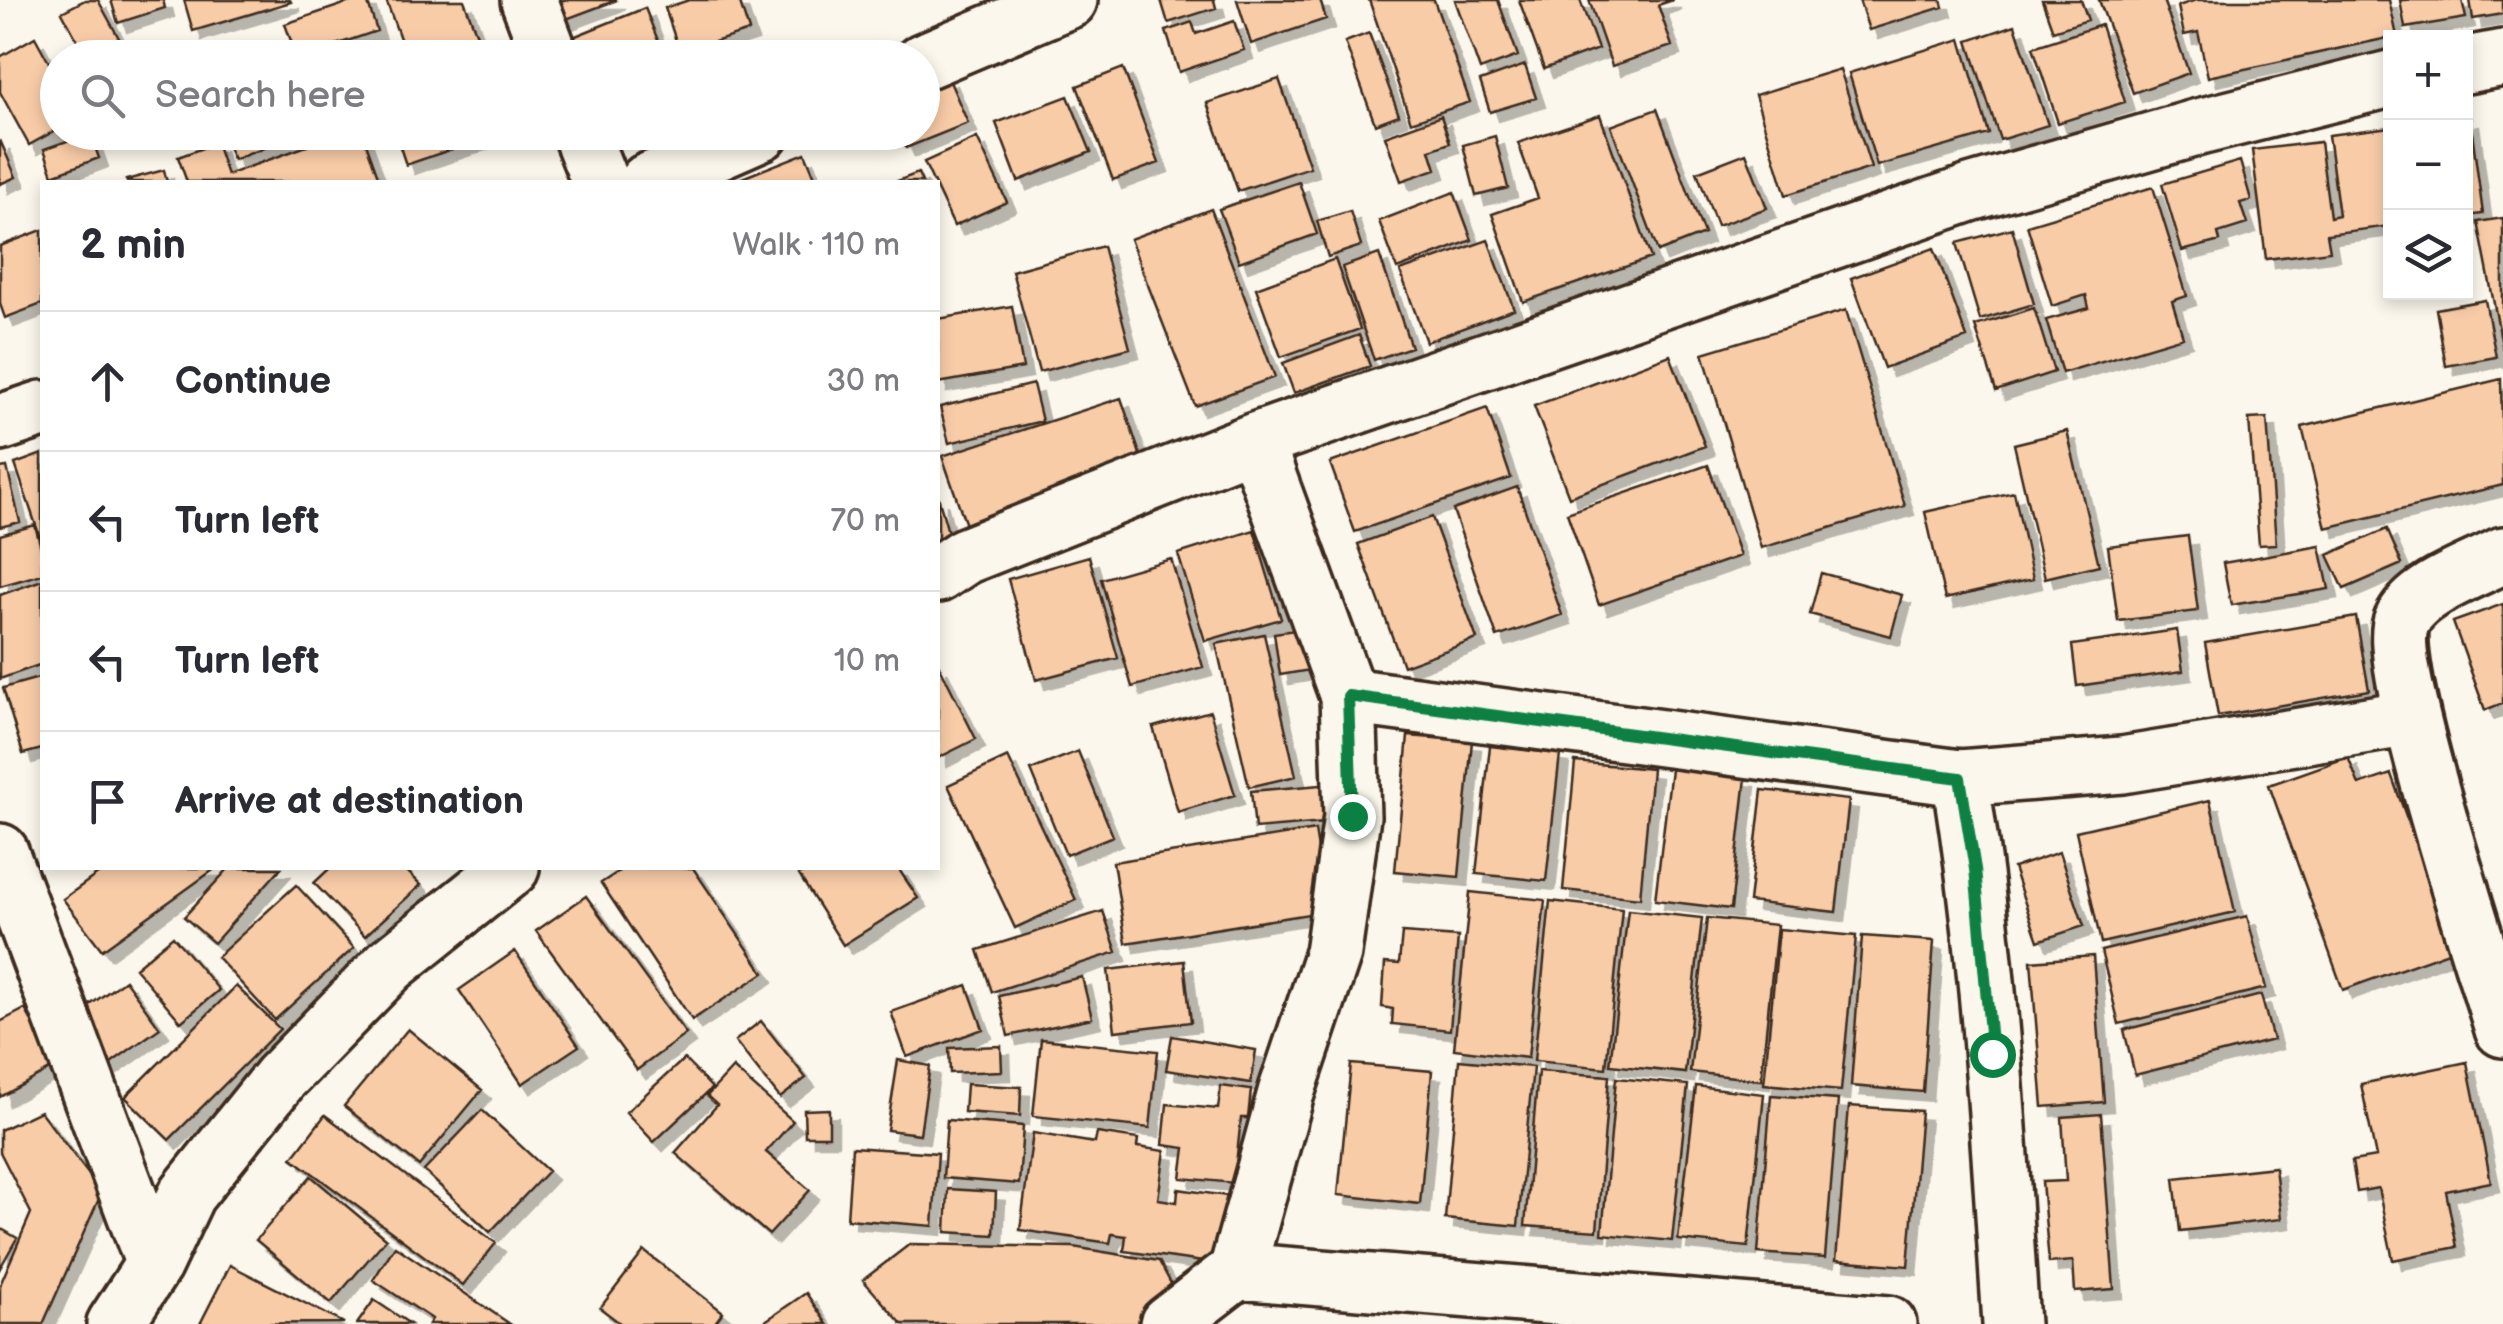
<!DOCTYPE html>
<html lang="en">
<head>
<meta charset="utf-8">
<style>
	body { margin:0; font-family:"Balsamiq Sans",sans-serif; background:#f2f2f3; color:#2b2b33 }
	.controls { position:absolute; right:30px; top:30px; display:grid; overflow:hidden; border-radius:0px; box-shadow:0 5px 15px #0003 }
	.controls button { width:90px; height:90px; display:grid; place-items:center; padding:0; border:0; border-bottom:2px solid #e1e1e2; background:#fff; color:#2b2b33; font:50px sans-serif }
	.stop { position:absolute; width:30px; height:30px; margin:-22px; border:8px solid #0b8043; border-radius:50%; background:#fff }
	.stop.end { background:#0b8043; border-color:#fff; box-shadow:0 2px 10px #0008 }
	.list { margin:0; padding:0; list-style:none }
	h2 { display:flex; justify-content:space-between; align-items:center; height:130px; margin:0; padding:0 40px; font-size:42px }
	h2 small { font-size:32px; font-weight:400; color:#7c7c81 }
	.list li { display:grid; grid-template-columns:65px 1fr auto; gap:30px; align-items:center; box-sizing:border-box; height:140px; padding:0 40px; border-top:2px solid #e1e1e2 }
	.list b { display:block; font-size:38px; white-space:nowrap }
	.list em { font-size:32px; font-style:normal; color:#7c7c81 }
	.icon { flex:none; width:55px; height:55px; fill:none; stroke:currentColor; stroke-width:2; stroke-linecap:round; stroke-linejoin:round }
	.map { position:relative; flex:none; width:2503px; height:1324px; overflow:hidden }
	.search { position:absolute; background:#fff; box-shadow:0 5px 15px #0003; left:40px; top:40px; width:900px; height:110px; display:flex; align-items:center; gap:25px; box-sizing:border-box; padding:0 35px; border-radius:55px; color:#7c7c81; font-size:38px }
	.panel { position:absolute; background:#fff; box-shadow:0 5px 15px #0003; left:40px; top:180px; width:900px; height:690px; border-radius:0px }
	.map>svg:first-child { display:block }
	.building { fill:#f9cca8; stroke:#3b2a1e; stroke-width:2.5; filter:url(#shadow) }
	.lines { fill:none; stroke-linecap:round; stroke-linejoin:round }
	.street-casing { stroke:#3b2a1e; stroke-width:62 }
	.secondary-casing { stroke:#3b2a1e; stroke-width:62 }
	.street { stroke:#fbf7ec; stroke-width:55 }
	.secondary { stroke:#fbf7ec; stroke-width:55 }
	.route { stroke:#0b8043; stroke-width:12 }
</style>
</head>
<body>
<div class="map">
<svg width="2503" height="1324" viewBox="0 0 2503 1324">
	<defs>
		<filter id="shadow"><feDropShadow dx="9" dy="9" stdDeviation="0" flood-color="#0004"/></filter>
	</defs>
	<rect width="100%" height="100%" fill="#fbf7ec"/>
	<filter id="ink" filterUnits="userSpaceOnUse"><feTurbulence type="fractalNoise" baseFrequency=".01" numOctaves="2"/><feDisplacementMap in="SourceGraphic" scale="20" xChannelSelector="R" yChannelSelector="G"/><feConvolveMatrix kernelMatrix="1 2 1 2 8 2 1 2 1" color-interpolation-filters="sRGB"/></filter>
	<g filter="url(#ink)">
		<path class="building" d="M85 0H98L126 51 114 58H87L62 12Z
			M111 0H163L165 8 118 23Z
			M184 0H290L291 2 193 31Z
			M356 0H367L377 31 297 58 285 24Z
			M386 0H464L484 54 407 58Z
			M544 0H617L553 24Z
			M689 0H739L749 31 680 53 665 8Z
			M1161 0H1214L1216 8 1168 23Z
			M1237 0H1320L1326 19 1251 44Z
			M1369 0H1434L1470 102 1411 122Z
			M1455 0H1498L1518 56 1480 70Z
			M1519 0H1580L1598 49 1544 69Z
			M1589 0H1673L1658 5 1672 46 1612 66Z
			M1859 0H1941L1943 7 1869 30Z
			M2042 0H2081L2088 20 2053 31Z
			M2099 0H2163L2189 73 2133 93Z
			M2389 0 2397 36 2208 77 2198 32 2184 35 2178 6 2196 0Z
			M2400 0H2462L2466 18 2405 28Z
			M2470 0H2503V14L2473 19Z
			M645 8 665 58H575L568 39Z
			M1234 21 1244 50 1179 72 1166 31 1192 22 1196 34Z
			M2015 25 2048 125 2000 140 1968 41Z
			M2101 25 2125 102 2058 123 2033 47Z
			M1369 33 1399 115 1375 124 1345 42Z
			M35 37 58 79V129L29 145 0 92V57Z
			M1961 39 1989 134 1877 166 1849 73Z
			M1525 65 1536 98 1490 112 1480 81Z
			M1123 68 1159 163 1113 180 1077 86Z
			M1840 69 1871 168 1786 195 1755 95Z
			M948 77 968 123 906 148 899 132H922V88Z
			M1279 79 1310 167 1238 191 1207 103Z
			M1068 96 1091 152 1018 181 996 123Z
			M1657 109 1704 234 1658 252 1611 126Z
			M1600 115 1651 258 1523 302 1492 214 1538 198 1518 143Z
			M1441 116 1450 143 1430 150 1436 169 1401 181 1385 136Z
			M2470 117 2483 214 2466 216V118Z
			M2390 127V226L2327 234 2330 251 2266 259 2252 150 2320 142 2330 217 2339 215 2328 135Z
			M223 132H307L233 160Z
			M345 132H362L380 182H187L178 157 216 143 227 175Z
			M395 132H502L406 165Z
			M90 133 99 158 53 175 44 149Z
			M1495 136 1508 188 1476 196 1463 145Z
			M977 138 1007 202 954 226 924 162Z
			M0 140 16 177 0 184Z
			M805 153 817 182H732Z
			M1746 153 1767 208 1717 226 1697 172Z
			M2240 161 2251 200 2240 203 2247 224 2218 233 2220 241 2182 251 2162 184Z
			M164 170 167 182H127L126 180Z
			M918 173 922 182H895Z
			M1299 182 1317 234 1239 262 1219 209Z
			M2153 187 2187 296 2172 301 2183 337 2062 373 2046 320 2089 308 2086 295 2052 306 2027 225Z
			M1454 192 1472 240 1397 269 1379 221Z
			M1211 209 1275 377 1195 406 1130 239Z
			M1350 211 1361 246 1328 257 1317 221Z
			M2503 218V350L2478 222Z
			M2012 228 2034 304 1980 320 1957 243Z
			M42 230V304L5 318 0 304V246Z
			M1488 240 1514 309 1426 342 1400 271Z
			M1103 246 1130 348 1039 372 1012 271Z
			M1934 248 1967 338 1884 368 1851 278Z
			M1379 254 1411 347 1374 360 1342 267Z
			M1335 259 1360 329 1281 357 1256 288Z
			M2485 300 2496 357 2446 366 2436 309Z
			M1012 306 1023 368 938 383V319Z
			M2034 308 2054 372 1996 391 1975 326Z
			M1846 310 1905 506 1761 548 1703 353Z
			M1359 335 1370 366 1294 393 1283 363Z
			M1670 355 1705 446 1569 497 1534 406Z
			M2501 379 2503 485 2326 528 2302 427Z
			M1033 384 1042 421 949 443 940 407Z
			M1121 398 1146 472 968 531 942 456Z
			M1487 408 1511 478 1355 532 1330 463Z
			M2267 418 2276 544 2259 545 2249 419Z
			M2067 431 2099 565 2045 578 2014 444Z
			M42 454V543L15 464Z
			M1708 465 1740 556 1599 605 1567 513Z
			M7 467 20 522 0 527V468Z
			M1517 487 1562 615 1497 637 1453 510Z
			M2014 492 2033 579 1945 599 1925 512Z
			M938 496 949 536 938 540Z
			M1432 517 1477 639 1403 666 1358 544Z
			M35 525 42 552V574L0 586V535Z
			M2387 529 2402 564 2344 589 2328 555Z
			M1254 530 1281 619 1205 641 1178 554Z
			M2188 536 2198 611 2118 621 2108 546Z
			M2320 546 2329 589 2231 605 2223 563Z
			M1089 556 1118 658 1036 680 1008 579Z
			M1171 559 1203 667 1132 687 1101 579Z
			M1821 573 1902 595 1891 636 1810 614Z
			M42 580V664L0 679V595Z
			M2503 604V703L2485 710 2453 622Z
			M2356 617 2369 690 2218 716 2205 643Z
			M1309 628 1316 669 1280 675 1274 633Z
			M2177 630 2183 671 2077 686 2072 645Z
			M1264 634 1296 776 1249 787 1216 644Z
			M938 663 976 739 938 758Z
			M42 677V749L23 754 3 688Z
			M1210 711 1235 795 1178 812 1153 727Z
			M1408 736 1472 741 1459 877 1395 871Z
			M1490 746 1560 754 1546 881 1476 874Z
			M1078 751 1113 836 1066 855 1031 770Z
			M1008 757 1076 900 1015 928 948 785Z
			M2348 757 2359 785 2391 774 2454 950 2343 990 2269 785Z
			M1575 762 1652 769 1640 898 1563 890Z
			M1671 769 1746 778 1731 909 1655 900Z
			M1332 784 1336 822 1255 829 1251 791Z
			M1762 790 1849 800 1836 912 1749 902Z
			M2210 800 2235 912 2101 943 2076 831Z
			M1315 830 1328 911 1126 943 1113 862Z
			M2059 852 2084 926 2038 941 2013 868Z
			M106 868H216L102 950 63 899Z
			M229 868H281L214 943 184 917Z
			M330 868H404L421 885 365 936 314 883Z
			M624 868H693L764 973 692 1020 601 883Z
			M811 868H898L918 898 843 945 799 875Z
			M296 885 354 948 275 1020 217 957Z
			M1470 892 1545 900 1528 1058 1454 1049Z
			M586 896 686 1034 637 1070 536 931Z
			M1550 901 1622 909 1606 1068 1534 1061Z
			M1628 910 1702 918 1685 1073 1610 1065Z
			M1103 911 1117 952 992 992 978 950Z
			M2247 916 2266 988 2119 1024 2101 951Z
			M1707 918 1777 925 1761 1080 1690 1072Z
			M1779 929 1856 936 1841 1091 1764 1084Z
			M1402 933 1458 937 1450 1030 1392 1024 1393 1009 1382 1007 1385 963 1399 964Z
			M173 936 219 990 181 1022 135 968Z
			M1862 936 1934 941 1923 1092 1851 1086Z
			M515 951 579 1046 522 1084 459 990Z
			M2093 956 2104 1102 2043 1107 2031 961Z
			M1184 961 1191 1022 1115 1031 1108 970Z
			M1082 977 1092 1018 1008 1036 999 996Z
			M125 980 160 1028 108 1065 73 1017Z
			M967 985 983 1029 907 1057 891 1012Z
			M236 986 280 1029 169 1140 125 1097Z
			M2261 995 2273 1040 2135 1075 2124 1030Z
			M25 1009 57 1066 0 1097V1022Z
			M761 1021 806 1078 780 1098 735 1041Z
			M408 1029 482 1090 419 1166 344 1106Z
			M1172 1036 1256 1050 1251 1083 1166 1070Z
			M1041 1039 1158 1051 1150 1128 1033 1116Z
			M1001 1046 1002 1071 950 1073 949 1048Z
			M684 1059 712 1088 654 1142 626 1112Z
			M898 1060 930 1066 920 1134 887 1130Z
			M1459 1060 1533 1067 1518 1226 1445 1219Z
			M2467 1062 2491 1182 2446 1191 2457 1247 2393 1260 2378 1188 2357 1192 2352 1161 2376 1157 2361 1084Z
			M1351 1064 1432 1071 1420 1204 1338 1195Z
			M733 1068 793 1121 766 1152 810 1190 769 1235 675 1153 717 1105 707 1096Z
			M1538 1071 1609 1076 1597 1231 1525 1226Z
			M1616 1078 1688 1085 1672 1241 1602 1234Z
			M966 1084 1021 1087 1020 1116 964 1112Z
			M1221 1086 1251 1090 1248 1118H1241L1234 1183 1181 1178 1185 1148 1163 1145 1167 1104 1218 1109Z
			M1696 1086 1764 1094 1748 1247 1678 1240Z
			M1771 1095 1838 1100 1825 1258 1758 1253Z
			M1849 1106 1921 1111 1908 1266 1836 1260Z
			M829 1109V1136H805L804 1110Z
			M482 1110 548 1171 490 1232 424 1171Z
			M40 1111 102 1192 43 1324H0V1285L31 1213 0 1152V1130Z
			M2101 1114 2114 1289 2075 1292 2073 1261 2049 1263 2042 1182 2066 1181 2062 1117Z
			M325 1115 496 1243 463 1285 292 1158Z
			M947 1120 1023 1126 1019 1184 943 1178Z
			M1033 1133 1095 1143 1097 1133 1138 1139 1137 1147 1165 1151 1158 1199 1177 1202 1178 1189 1227 1196 1217 1264 1124 1251 1126 1236 1112 1234 1110 1243 1020 1230Z
			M852 1147 938 1153 933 1226 847 1219Z
			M2275 1167 2281 1219 2180 1231 2174 1178Z
			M311 1176 386 1239 331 1303 256 1240Z
			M948 1189 996 1192 994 1235 946 1232Z
			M0 1228 17 1238 0 1268Z
			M910 1244 1073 1247 1159 1261 1178 1297 1138 1324H902L863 1280Z
			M395 1246 510 1324H429L432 1319 373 1280Z
			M644 1251 723 1312 714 1324H621L600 1308Z
			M230 1265 344 1323 200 1324Z
			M806 1293 827 1324H761Z
			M374 1300 410 1324H357Z"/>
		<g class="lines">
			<g class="street-casing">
				<path id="street" d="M529 0 551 58
					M2466 65 2503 58
					M580 132 600 182
					M2503 555C2473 571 2416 589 2402 621 2383 663 2485 967 2503 1029
					M938 574 965 556 1255 441 1970 193 2199 127 2390 79
					M1348 696 1960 778C1990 959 1999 1142 2011 1324
					M1960 778 2122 765 2411 718
					M0 852 154 1264
					M1237 1271 1888 1324
					M115 1324 154 1264 187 1194 280 1078 390 965 511 868
					M1168 1324 1237 1271 1286 1093 1333 953 1352 816 1348 696 1255 441"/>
			</g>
			<g class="secondary-casing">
				<path id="secondary" d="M922 62 1069 0
					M647 182 761 132
					M0 423 42 409"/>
			</g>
			<use href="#street" class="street"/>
			<use href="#secondary" class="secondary"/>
		</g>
	</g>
	<g class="lines" filter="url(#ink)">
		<path class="route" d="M1352 816 1348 696 1960 778 1975 869 1992 1054"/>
	</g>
</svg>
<div class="controls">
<button>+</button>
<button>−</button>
<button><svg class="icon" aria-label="layers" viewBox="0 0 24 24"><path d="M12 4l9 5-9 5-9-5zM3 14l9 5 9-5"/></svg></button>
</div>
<div class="stop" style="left:1992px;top:1054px"></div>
<div class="stop end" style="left:1352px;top:816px"></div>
<div class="search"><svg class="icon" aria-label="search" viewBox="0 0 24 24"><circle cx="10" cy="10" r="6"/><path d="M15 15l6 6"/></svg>Search here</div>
<section class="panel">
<h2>2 min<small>Walk · 110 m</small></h2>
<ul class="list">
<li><svg class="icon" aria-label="ahead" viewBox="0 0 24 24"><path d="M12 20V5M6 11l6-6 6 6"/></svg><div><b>Continue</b></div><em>30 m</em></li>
<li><svg class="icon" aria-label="left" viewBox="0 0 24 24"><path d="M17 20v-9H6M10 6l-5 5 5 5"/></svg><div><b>Turn left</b></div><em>70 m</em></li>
<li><svg class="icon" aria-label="left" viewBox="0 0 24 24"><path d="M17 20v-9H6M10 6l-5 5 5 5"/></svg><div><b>Turn left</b></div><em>10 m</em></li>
<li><svg class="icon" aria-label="arrive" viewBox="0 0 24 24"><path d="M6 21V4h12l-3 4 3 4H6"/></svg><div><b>Arrive at destination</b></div></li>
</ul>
</section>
</div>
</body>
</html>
